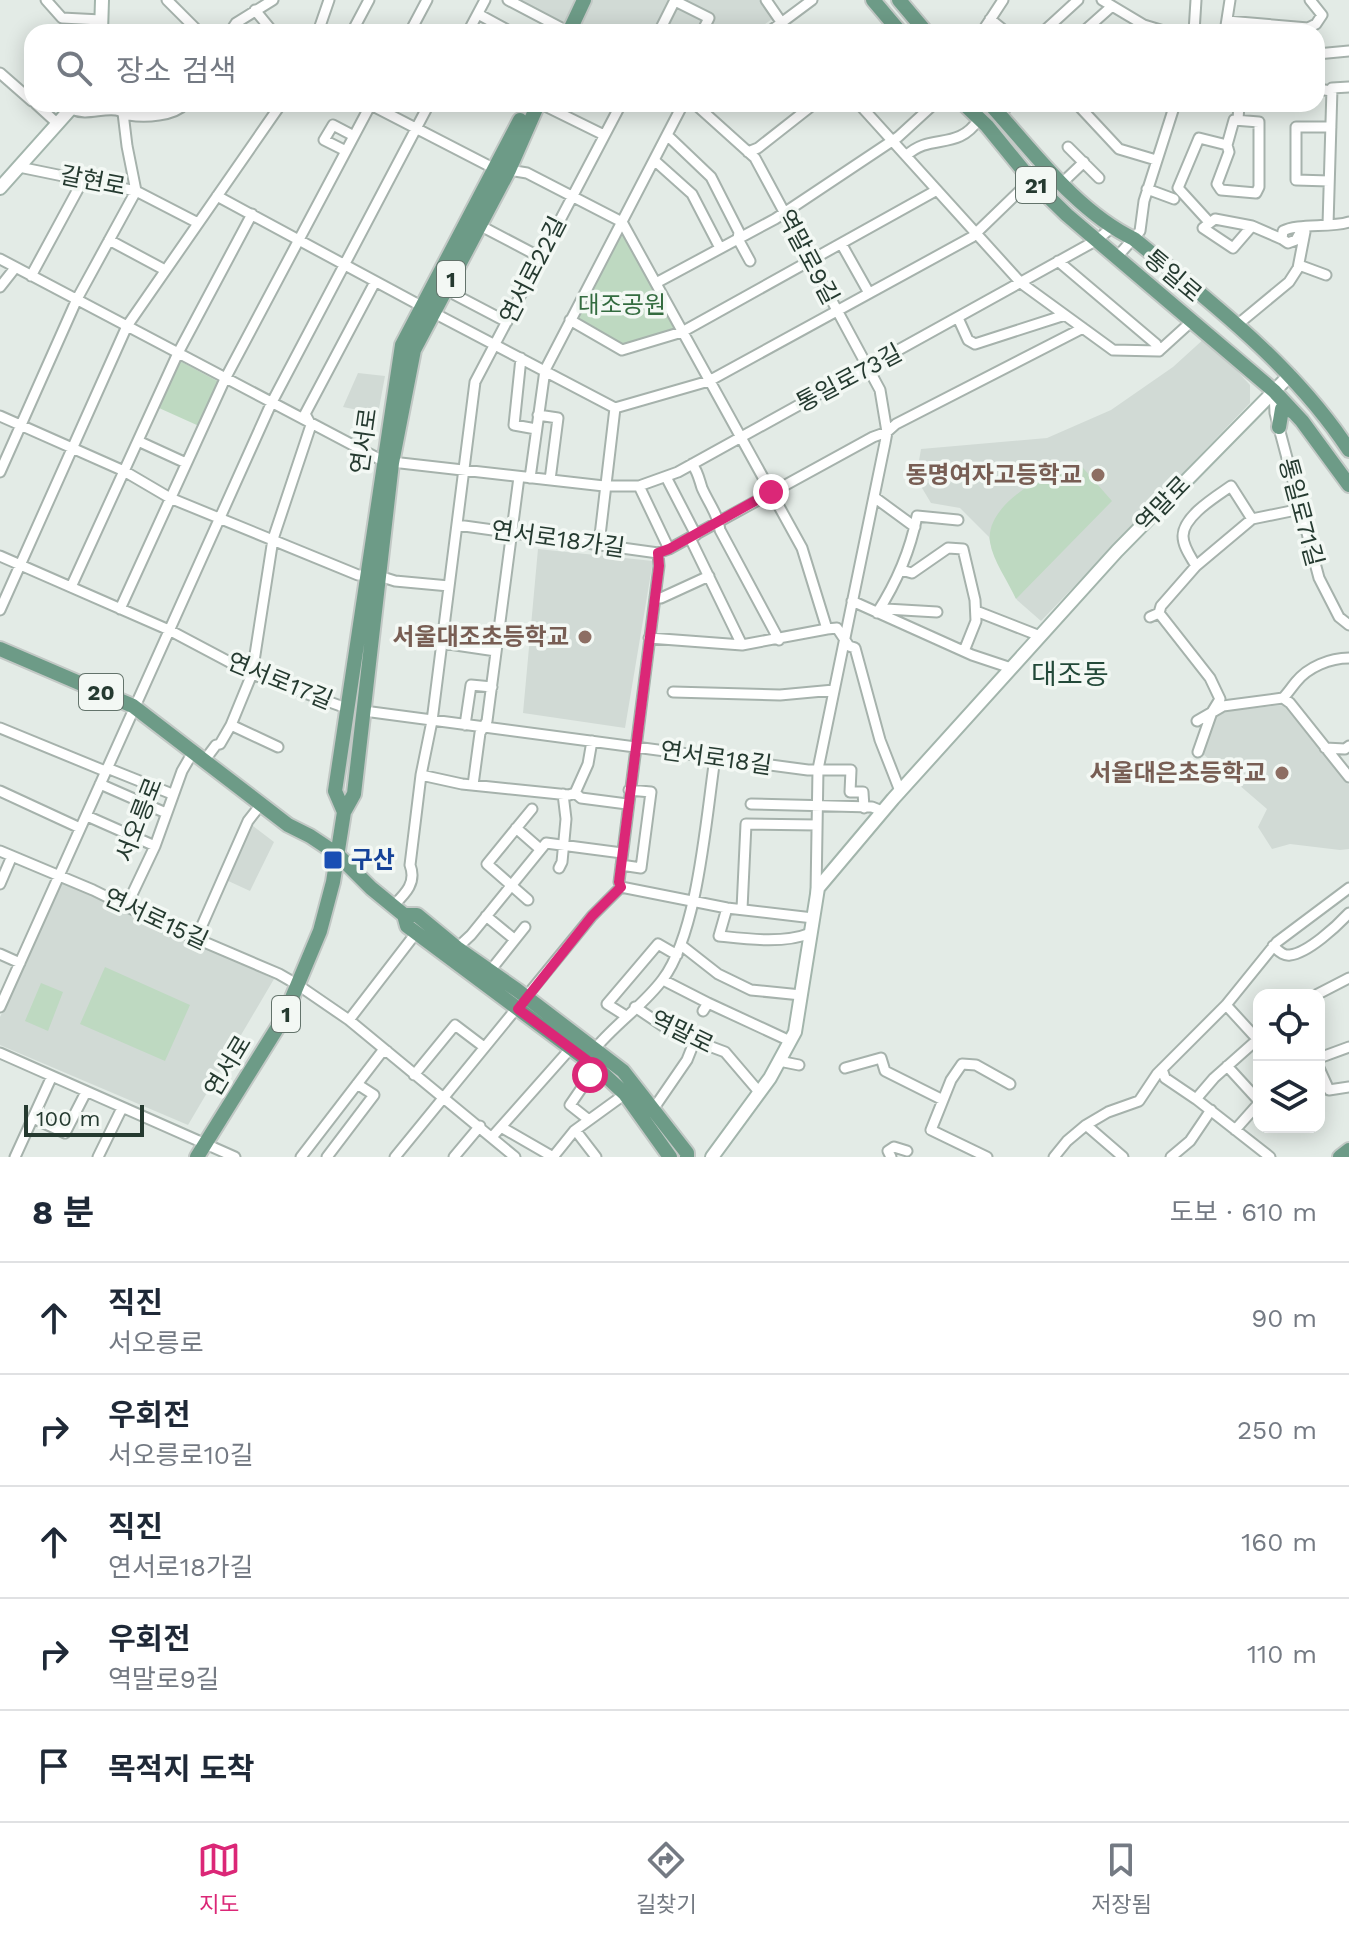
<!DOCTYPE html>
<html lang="ko">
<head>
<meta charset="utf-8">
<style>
	body { margin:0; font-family:"Work Sans","Noto Sans KR",sans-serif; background:#f2f2f3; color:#1f2937 }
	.controls { position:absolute; right:24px; bottom:24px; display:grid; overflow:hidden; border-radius:16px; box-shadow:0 4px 20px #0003 }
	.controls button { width:72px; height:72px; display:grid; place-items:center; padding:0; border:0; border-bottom:2px solid #e0e1e3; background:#fff; color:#1f2937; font:40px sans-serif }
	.scale { position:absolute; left:24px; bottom:20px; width:120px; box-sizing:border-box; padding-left:8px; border:4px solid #253a30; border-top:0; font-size:22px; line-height:28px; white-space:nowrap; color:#253a30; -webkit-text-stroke:6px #f3f8f4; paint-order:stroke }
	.stop { position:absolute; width:24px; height:24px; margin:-18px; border:6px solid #db2777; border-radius:50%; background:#fff }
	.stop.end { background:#db2777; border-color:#fff; box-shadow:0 2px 8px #0008 }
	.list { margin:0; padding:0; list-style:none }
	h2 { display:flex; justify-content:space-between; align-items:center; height:104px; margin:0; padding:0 32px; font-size:34px }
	h2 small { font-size:26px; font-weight:400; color:#747a83 }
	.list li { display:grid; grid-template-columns:52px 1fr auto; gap:24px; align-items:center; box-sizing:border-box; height:112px; padding:0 32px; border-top:2px solid #e0e1e3 }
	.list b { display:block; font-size:30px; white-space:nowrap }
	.list p { margin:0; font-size:26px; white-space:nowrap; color:#747a83 }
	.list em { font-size:26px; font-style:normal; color:#747a83 }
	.icon { flex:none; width:44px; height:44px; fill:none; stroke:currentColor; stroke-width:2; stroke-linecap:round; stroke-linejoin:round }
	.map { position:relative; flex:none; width:1349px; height:1157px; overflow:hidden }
	.search { position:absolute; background:#fff; box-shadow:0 4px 20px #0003; left:24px; right:24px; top:24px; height:88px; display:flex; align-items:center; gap:20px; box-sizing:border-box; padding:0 28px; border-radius:24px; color:#747a83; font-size:30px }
	.sheet { height:664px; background:#fff }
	nav { display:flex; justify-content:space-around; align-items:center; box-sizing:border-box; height:112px; border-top:2px solid #e0e1e3; background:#fff; font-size:22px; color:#747a83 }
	nav a { display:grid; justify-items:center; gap:4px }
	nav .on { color:#db2777 }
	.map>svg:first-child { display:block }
	.built { fill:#d1dad5 }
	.green { fill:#bed9c1 }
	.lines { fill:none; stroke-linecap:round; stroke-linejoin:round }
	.street-casing { stroke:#a6b2ac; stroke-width:13 }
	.secondary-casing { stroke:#a3b5ac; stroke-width:16 }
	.primary-casing { stroke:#c2c8c5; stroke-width:18 }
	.street { stroke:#fff; stroke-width:9 }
	.secondary { stroke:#fff; stroke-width:12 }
	.primary { stroke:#6d9b87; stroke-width:14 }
	.route { stroke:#db2777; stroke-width:10 }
	.education-dot { fill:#8d6e63; stroke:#f3f8f4; stroke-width:3 }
	.transit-dot { fill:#1a4fb4; stroke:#f3f8f4; stroke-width:3 }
	.labels { text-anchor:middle; stroke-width:7; stroke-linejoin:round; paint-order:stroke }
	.shield { fill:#f3f8f4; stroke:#63736b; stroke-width:2 }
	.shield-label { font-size:22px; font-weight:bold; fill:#253a30 }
	.street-label { font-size:24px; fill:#253a30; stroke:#f3f8f4 }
	.park-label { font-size:24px; fill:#346c40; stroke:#f3f8f4 }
	.education-label { font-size:24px; font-weight:bold; fill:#785e54; stroke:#f3f8f4; text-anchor:end }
	.transit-label { font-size:24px; font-weight:bold; fill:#164399; stroke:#f3f8f4; text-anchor:start }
	.quarter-label { font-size:28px; fill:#234939; stroke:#f3f8f4 }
</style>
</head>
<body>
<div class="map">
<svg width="1349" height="1157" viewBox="0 0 1349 1157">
	<rect width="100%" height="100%" fill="#e3ebe6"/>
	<path class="built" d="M520 0H759L772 19 754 32H581Z
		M1206 337 1250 385V403L1041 621 1017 600 992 549 989 537 960 508 931 503 916 478 921 449 1047 438 1111 410 1173 367Z
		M358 373 385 376 378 414 343 407Z
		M538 549 653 561 625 728 523 713Z
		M1283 705 1349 785V849L1340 850 1290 844 1272 849 1258 827 1267 809 1203 754 1215 718 1225 711Z
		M249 823 274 842 250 891 224 879Z
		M62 882 274 979 188 1125 0 1045V1017Z"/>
	<path class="green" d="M621 231 676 330 623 345 574 318Z
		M180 361 219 382 199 426 159 408Z
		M1076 460 1112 501 1016 599C1008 581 993 561 990 542 985 503 1047 474 1076 460Z
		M105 967 190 1005 165 1061 80 1024Z
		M41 983 63 992 48 1031 25 1021Z"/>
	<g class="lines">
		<g class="street-casing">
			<path id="street" d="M46 0 62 18 101 20
				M167 0 199 32
				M508 0 569 32
				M766 0 788 32
				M1102 0 1144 25 1167 32
				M675 1 709 18 702 32
				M255 10 273 32
				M478 14 511 32
				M990 19 1006 32
				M1227 21 1308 28 1316 24 1322 15 1310 0
				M230 32 236 23 273 0
				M318 32 329 0
				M352 32 369 0
				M410 32 427 0
				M468 32 485 0
				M659 32 675 0
				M769 32 812 0
				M982 32 1003 0
				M1043 32 1078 0
				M1083 32 1111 7
				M1194 32 1196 0
				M1225 32 1230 0
				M1317 54 1349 51
				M0 73 32 101
				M1317 89 1332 91
				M36 104 58 124
				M369 104 495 169
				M541 104 604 135
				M695 104 755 158 880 390 887 432 885 443 818 769 816 893
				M859 104 1021 283 1113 350 1159 351 1192 321
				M1077 104 1119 149 1156 160
				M71 109C87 116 100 108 116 110 123 111 122 114 129 115 145 118 174 116 185 104
				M123 113 127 146 136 191
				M999 113 1011 104
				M1238 120 1239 104
				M667 135 711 177 739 232 738 239 750 261
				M1068 147 1099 178
				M346 151 324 140 333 125 354 136
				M748 152 758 148 814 104
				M906 156C931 132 957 152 979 119
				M654 160 692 194 720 248
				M19 167 136 191 198 223
				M509 170 527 173 622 222 802 548 827 629 837 628 849 646 855 648 880 740 900 791
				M1329 181 1296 180V127H1331
				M1062 183 1084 162
				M1147 189 1174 199
				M217 196 423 307
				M1209 222 1178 188 1199 138 1227 145 1229 152 1217 184 1221 190 1256 193 1259 187V122L1234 120 1227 145
				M479 225 540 257
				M1328 225 1332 88 1349 87
				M1252 226 1215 219 1203 228 1233 248 1252 226 1282 239
				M1301 231 1296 240 1288 243 1282 239 1283 231C1297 223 1331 228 1349 222
				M109 240 165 270
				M842 245 869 293
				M1117 257 1140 231 1144 201 1175 104
				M0 259 383 461 604 486H639L678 472 1097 240 1111 228
				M1058 261 1156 344 1159 351
				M1299 265 1326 275
				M31 276 83 180
				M656 283 775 219 898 137 934 104
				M0 287 15 268
				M446 290 507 322
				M434 313 615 408 709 381 972 237 1031 180
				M958 318 968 340 975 344 1065 315
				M570 320 622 350 682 332 937 190
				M1237 325 1289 282 1298 268 1305 232 1302 228
				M521 358 514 425 536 429
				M1274 392 1275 413 1319 578 1339 617 1349 625
				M538 415 558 418 550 480
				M0 416 124 471 170 498 358 575H366
				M138 441 186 463
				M692 464C698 472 699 479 702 488 708 502 718 514 720 530L779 640
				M0 472 77 299 136 191
				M666 477 696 535
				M530 478 545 370 683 104
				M639 486 669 549
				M874 497 915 527
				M457 525 658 553 669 549 873 437 887 432 896 424 1083 328
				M690 538 742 645
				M599 544 615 408
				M658 553 659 566 619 882 621 887 727 908 813 918
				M0 556 169 630 252 674 349 709
				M1196 566C1191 557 1183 547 1183 536 1183 516 1217 496 1231 486L1252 519
				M901 570 912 573 948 548 963 549 975 600 976 621 964 651
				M379 576 395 581 449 586
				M71 587 178 353 252 214
				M655 597 661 598 709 576
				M852 601 972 655 1011 668
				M120 609 225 379 371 104
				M0 610 127 326 281 104
				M976 611 1040 636
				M937 612 886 609 877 613C897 582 910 552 917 516L958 520
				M1159 613 1161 606 1196 566 1252 519 1301 509
				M1150 617 1159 613 1210 678 1220 699 1212 712 1198 752
				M649 638 742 645 827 629
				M442 643 496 651
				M673 692 780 695 834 690
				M1283 698 1290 703 1349 777
				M364 711 808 770H851L850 792H863L864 808
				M1197 721 1223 706 1283 698C1288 693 1291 688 1296 682 1308 667 1330 658 1349 658
				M231 725 278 747
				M465 725 471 685 492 687
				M0 728 105 771
				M1325 748 1345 749 1349 746
				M204 761 216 745 220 744 231 725 252 674 273 539 311 425 305 414 375 282
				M107 768 172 794
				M421 775 462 784 569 795 575 793 588 764 592 741
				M100 784 166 813
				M473 785 480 733 487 721 519 477
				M0 791 80 828
				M575 793 581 798 627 804
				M751 804 872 807 882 811
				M87 816 155 846
				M516 828 540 849
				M0 851 93 890 162 924 279 974 298 985 349 1020 515 1157
				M621 865 641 868 651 792 629 790
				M559 868 562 862 566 819 563 794
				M0 884 12 856
				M528 900 487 864 532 809
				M127 905 155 846 182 771 193 752
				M393 906C405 894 417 883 410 865L421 775 432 721 475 382 621 104
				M727 908 719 936C747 939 784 944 811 933
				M742 909 746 824 817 825
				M486 916 514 939
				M196 939 248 821 262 803
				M681 945 718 974 751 990 801 995
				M1273 946C1279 951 1283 956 1290 955 1308 953 1337 926 1349 913
				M457 948 471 935 546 843 622 853
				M0 954 20 963
				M490 971 525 927
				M663 980 708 1003
				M1316 995 1349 978
				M1226 1005 1259 1041
				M0 1007 271 404 429 104
				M635 1007 672 1032 725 1052 760 1093
				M703 1011 708 1003 790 1041
				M626 1016 607 1004 658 944 677 955
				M349 1020 416 933
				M594 1050C614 1025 644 1005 663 979 698 932 706 818 715 758
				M0 1053 235 1157
				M1319 1058 1349 1047
				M779 1061 799 1065
				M1227 1066 1259 1101
				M845 1068 881 1058 885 1071 943 1100
				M1319 1068 1329 1090 1349 1087
				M1162 1069 1165 1078 1196 1099 1270 1157
				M414 1075 455 1025 484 1047
				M1196 1099 1214 1078 1259 1038
				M654 1108 687 1060 695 1040
				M33 1118 65 1133 86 1092
				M589 1120 570 1105 596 1067
				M1086 1125 1123 1157
				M501 1127 553 1157
				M1235 1130 1259 1103
				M576 1131 596 1157
				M492 1137 571 1048
				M15 1157 52 1076
				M98 1157 122 1108
				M301 1157 381 1053 387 1051
				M327 1157 374 1095 357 1084
				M395 1157 592 916 621 887
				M454 1157 480 1126
				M553 1157 574 1131 625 1094
				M891 1157 888 1151 894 1147 907 1151
				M987 1157 931 1130 951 1080 962 1064 976 1065 1010 1084
				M1054 1157 1067 1141 1086 1125 1108 1112 1139 1101 1157 1074 1226 1005 1277 942 1349 888
				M1171 1157 1190 1141 1211 1110"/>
		</g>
		<g class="secondary-casing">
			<path id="secondary" d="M101 32 102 0
				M0 188 75 104
				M712 1157 770 1078 795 1032 818 888 893 799 1117 551 1290 375"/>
		</g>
		<g class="primary-casing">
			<path id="primary" d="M873 0 900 32
				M899 0 926 32
				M569 32 584 0
				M964 104 987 126 1031 180 1067 215 1274 391 1302 421 1349 485
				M990 104C1033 151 1076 211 1134 239 1212 303 1293 365 1349 450
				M1279 427 1282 409 1287 408 1293 412
				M0 649 133 706 288 825 310 836 337 854 371 888 404 915 407 926 596 1067 625 1094 670 1157
				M344 812 335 791 402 345 520 120
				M404 915H417L457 948 517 990 623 1071 687 1153V1157
				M197 1157 284 1017 320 931 333 882 344 812 354 794 392 463 414 350 509 170 538 104
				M1340 1157 1349 1150"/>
		</g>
		<use href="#street" class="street"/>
		<use href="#secondary" class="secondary"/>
		<use href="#primary" class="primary"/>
	</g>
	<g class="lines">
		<path class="route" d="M590 1075 596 1067 518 1009 592 916 621 887 619 882 659 566 658 553 669 549 771 492"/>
	</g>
	<g class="education-dot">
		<circle cx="1098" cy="475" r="8"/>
		<circle cx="585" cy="637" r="8"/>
		<circle cx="1282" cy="773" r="8"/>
	</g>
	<rect class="transit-dot" x="323" y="850" width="20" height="20" rx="4"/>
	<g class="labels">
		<g class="shield">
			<rect x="1016" y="167" width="40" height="36" rx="6"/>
			<rect x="437" y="261" width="28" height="36" rx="6"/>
			<rect x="79" y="674" width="44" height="36" rx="6"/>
			<rect x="272" y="996" width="28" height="36" rx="6"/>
		</g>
		<g class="shield-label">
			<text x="1036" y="193">21</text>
			<text x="451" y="287">1</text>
			<text x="101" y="700">20</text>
			<text x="286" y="1022">1</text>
		</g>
		<g class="street-label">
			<text transform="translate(93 181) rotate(11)" y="8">갈현로</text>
			<text transform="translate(808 257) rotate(62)" y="8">역말로9길</text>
			<text transform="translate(533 270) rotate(-63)" y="8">연서로22길</text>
			<text transform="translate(1173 276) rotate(40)" y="8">통일로</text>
			<text transform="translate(849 378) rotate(-28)" y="8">통일로73길</text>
			<text transform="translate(364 441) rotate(-82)" y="8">연서로</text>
			<text transform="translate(1163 504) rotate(-46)" y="8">역말로</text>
			<text transform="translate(1301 512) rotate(75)" y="8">통일로71길</text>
			<text transform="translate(558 539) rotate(8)" y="8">연서로18가길</text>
			<text transform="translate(280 681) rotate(22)" y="8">연서로17길</text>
			<text transform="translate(716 758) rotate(8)" y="8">연서로18길</text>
			<text transform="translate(139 820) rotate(-69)" y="8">서오릉로</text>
			<text transform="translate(156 919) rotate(25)" y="8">연서로15길</text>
			<text transform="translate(682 1032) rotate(26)" y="8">역말로</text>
			<text transform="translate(228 1066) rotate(-59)" y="8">연서로</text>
		</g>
		<g class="park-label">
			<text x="622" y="313">대조공원</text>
		</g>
		<g class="education-label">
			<text x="1082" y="483">동명여자고등학교</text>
			<text x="569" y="645">서울대조초등학교</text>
			<text x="1266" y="781">서울대은초등학교</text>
		</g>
		<g class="transit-label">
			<text x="351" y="868">구산</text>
		</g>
		<g class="quarter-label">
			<text x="1070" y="684">대조동</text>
		</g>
	</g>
</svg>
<div class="controls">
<button><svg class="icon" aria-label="locate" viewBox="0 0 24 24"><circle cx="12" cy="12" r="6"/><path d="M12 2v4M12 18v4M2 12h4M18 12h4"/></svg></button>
<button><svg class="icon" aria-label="layers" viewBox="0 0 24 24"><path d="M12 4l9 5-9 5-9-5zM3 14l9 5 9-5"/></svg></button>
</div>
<div class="scale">100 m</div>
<div class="stop" style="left:590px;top:1075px"></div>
<div class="stop end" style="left:771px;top:492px"></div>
<div class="search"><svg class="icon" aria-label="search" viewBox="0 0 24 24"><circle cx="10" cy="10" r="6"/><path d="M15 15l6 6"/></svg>장소 검색</div>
</div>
<section class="sheet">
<h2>8 분<small>도보 · 610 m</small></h2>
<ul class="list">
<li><svg class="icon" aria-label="ahead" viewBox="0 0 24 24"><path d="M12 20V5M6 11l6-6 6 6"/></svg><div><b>직진</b><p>서오릉로</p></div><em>90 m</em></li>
<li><svg class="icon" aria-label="right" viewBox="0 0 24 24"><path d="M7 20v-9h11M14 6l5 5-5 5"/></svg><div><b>우회전</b><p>서오릉로10길</p></div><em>250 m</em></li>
<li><svg class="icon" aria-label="ahead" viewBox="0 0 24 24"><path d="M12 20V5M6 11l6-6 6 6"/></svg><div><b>직진</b><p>연서로18가길</p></div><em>160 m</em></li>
<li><svg class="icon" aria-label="right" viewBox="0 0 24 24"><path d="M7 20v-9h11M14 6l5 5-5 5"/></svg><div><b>우회전</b><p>역말로9길</p></div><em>110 m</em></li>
<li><svg class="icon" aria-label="arrive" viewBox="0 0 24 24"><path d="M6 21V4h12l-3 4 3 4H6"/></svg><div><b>목적지 도착</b></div></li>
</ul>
</section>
<nav>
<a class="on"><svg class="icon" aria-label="map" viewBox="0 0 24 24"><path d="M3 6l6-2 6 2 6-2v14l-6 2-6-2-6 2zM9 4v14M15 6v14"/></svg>지도</a>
<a><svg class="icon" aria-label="directions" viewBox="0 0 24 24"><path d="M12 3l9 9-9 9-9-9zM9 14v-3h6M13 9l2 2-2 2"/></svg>길찾기</a>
<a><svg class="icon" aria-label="saved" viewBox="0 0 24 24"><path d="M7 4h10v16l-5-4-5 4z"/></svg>저장됨</a>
</nav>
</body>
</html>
